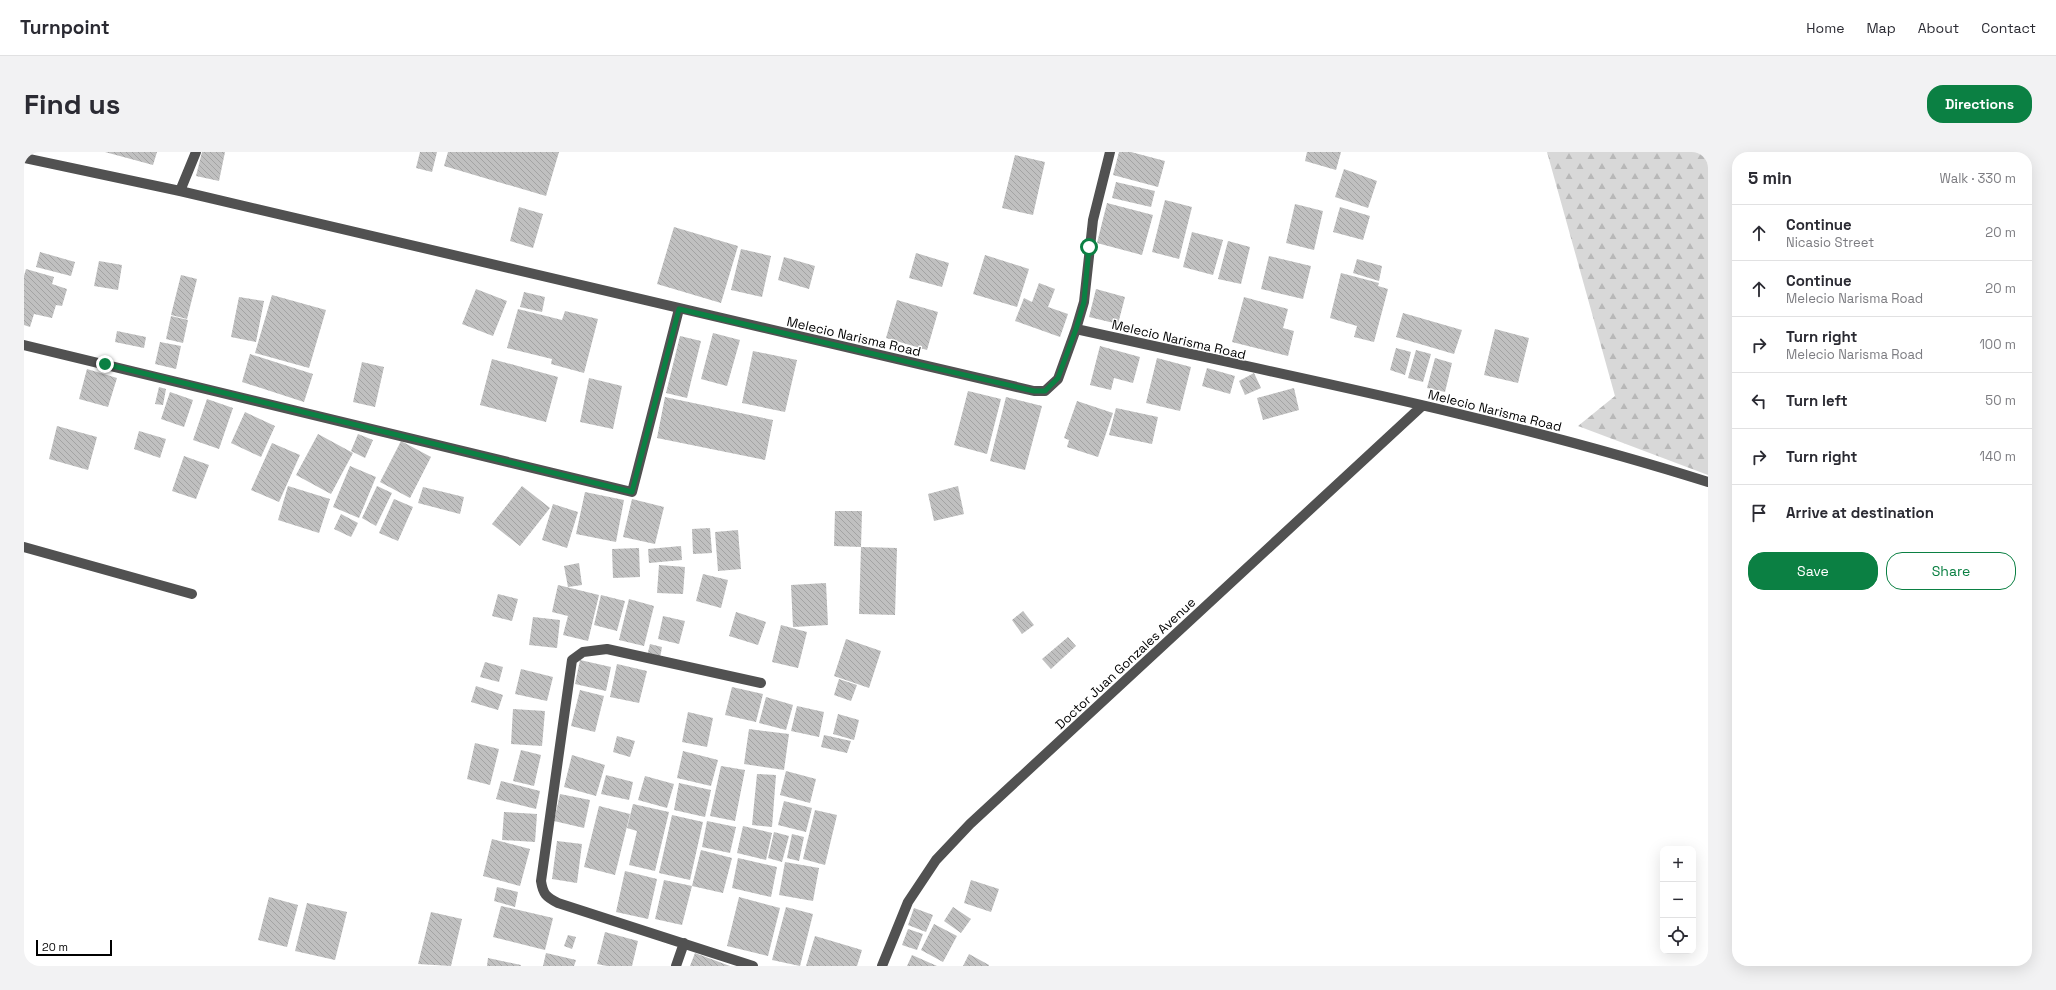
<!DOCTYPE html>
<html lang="en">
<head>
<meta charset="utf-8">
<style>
	body { margin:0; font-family:"Space Grotesk",sans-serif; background:#f2f2f3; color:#2b2b33 }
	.controls { position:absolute; right:12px; bottom:12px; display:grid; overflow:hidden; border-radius:8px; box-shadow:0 4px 16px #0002 }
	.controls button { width:36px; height:36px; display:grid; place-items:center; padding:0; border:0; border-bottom:1px solid #e1e1e2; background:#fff; color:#2b2b33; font:20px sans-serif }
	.scale { position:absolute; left:12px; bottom:10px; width:76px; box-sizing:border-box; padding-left:4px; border:2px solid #000; border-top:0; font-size:11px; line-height:14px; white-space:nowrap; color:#000; -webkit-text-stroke:3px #fff; paint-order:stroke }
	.stop { position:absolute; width:12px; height:12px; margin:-9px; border:3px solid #0b8043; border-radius:50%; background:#fff }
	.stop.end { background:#0b8043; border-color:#fff; box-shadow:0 1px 4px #0008 }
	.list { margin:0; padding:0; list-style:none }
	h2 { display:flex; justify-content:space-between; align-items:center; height:52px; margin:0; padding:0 16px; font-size:17px }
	h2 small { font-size:13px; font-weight:400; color:#7c7c81 }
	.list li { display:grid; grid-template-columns:26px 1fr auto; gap:12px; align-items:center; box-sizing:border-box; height:56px; padding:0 16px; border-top:1px solid #e1e1e2 }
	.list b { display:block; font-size:15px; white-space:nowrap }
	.list p { margin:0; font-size:13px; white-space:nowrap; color:#7c7c81 }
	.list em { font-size:13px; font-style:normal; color:#7c7c81 }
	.actions { display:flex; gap:8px; padding:12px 16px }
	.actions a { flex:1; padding:9px 0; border:1px solid #0b8043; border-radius:16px; text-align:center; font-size:14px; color:#0b8043 }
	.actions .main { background:#0b8043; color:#fff }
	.icon { flex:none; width:22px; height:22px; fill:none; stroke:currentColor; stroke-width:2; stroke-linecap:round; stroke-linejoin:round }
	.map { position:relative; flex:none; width:1684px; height:814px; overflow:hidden; border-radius:16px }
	header { display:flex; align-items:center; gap:24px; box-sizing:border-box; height:56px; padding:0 20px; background:#fff; border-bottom:1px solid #e1e1e2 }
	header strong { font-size:19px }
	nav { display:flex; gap:22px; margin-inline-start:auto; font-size:14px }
	.intro { display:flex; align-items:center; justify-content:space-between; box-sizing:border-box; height:96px; padding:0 24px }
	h1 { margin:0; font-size:28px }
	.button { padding:10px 18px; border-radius:16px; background:#0b8043; color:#fff; font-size:14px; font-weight:700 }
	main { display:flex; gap:24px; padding:0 24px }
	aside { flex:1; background:#fff; border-radius:16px; box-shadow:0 4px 16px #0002 }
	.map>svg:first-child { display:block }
	.forest { fill:url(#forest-firs) }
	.building { fill:url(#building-back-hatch) }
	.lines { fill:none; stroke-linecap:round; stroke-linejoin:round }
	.minor { stroke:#515151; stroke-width:10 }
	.route { stroke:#0b8043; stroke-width:5 }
	.labels { text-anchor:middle; stroke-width:3; stroke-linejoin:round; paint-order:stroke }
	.street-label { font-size:13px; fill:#000; stroke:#fff }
</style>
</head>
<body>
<header>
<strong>Turnpoint</strong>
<nav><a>Home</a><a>Map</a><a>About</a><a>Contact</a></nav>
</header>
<div class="intro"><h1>Find us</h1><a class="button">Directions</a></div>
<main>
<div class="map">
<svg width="1684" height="814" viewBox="0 0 1684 814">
	<defs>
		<pattern id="forest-firs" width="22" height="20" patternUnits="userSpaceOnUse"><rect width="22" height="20" fill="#d8d8d8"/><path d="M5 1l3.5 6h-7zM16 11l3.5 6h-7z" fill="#b8b8b8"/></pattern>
		<pattern id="building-back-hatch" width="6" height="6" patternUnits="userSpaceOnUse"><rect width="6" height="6" fill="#c0c0c0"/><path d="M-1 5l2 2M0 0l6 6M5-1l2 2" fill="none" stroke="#a3a3a3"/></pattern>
	</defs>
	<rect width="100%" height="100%" fill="#fff"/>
	<path class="forest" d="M1523 0H1684V323L1554 274 1591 244Z"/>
	<path class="building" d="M81 0H133L129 13Z
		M178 0H201L195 29 172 24Z
		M396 0H413L408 20 392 16Z
		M424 0H535L522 44 420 14Z
		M1095 0H1107L1141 9 1134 35 1089 23Z
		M1283 0H1317L1312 18 1281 9Z
		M991 3 1021 10 1009 63 978 56Z
		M1320 17 1353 29 1344 56 1311 45Z
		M1092 30 1131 39 1127 55 1088 46Z
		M1141 48 1168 55 1155 107 1128 100Z
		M1083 51 1129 63 1118 103 1073 91Z
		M1271 52 1299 59 1290 98 1262 91Z
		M495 55 519 62 509 96 486 89Z
		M1316 55 1346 64 1339 88 1309 80Z
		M650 75 714 94 697 151 633 132Z
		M1168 80 1199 88 1189 123 1159 115Z
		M1204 89 1226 95 1217 132 1194 127Z
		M717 97 747 104 738 145 707 138Z
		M16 100 51 110 47 124 12 115Z
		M892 101 925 111 918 135 885 126Z
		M961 103 1005 117 993 155 949 142Z
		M1245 104 1287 114 1279 147 1237 137Z
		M760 105 791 114 785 137 754 128Z
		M1333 107 1358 114 1355 129 1329 121Z
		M75 109 98 113 94 138 70 134Z
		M2 117 30 125 28 132 43 137 38 154 32 153 28 166 10 162 6 175 0 173V124Z
		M1317 121 1355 131 1354 134 1364 137 1350 190 1330 185 1333 174 1306 166Z
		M157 123 173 127 163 167 147 163Z
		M1015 131 1031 137 1024 155 1044 162 1036 185 991 169 1000 146 1008 150Z
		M452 137 483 149 469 184 438 172Z
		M1072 137 1101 145 1094 172 1065 165Z
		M500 140 521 145 518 160 496 155Z
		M248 143 302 158 285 216 231 201Z
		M215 145 240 149 232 190 207 185Z
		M1220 145 1264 157 1259 176 1270 179 1264 204 1208 190Z
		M873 148 914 160 903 198 862 186Z
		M494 157 538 168 541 159 574 167 560 221 527 212 528 207 483 196Z
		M1379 161 1438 178 1430 202 1372 185Z
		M147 164 164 168 159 191 142 187Z
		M1471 177 1505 186 1494 231 1460 223Z
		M93 179 122 185 120 196 91 190Z
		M689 181 716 188 703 234 677 227Z
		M656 184 677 189 663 246 642 241Z
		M136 190 157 194 152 217 131 212Z
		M1076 194 1116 205 1109 231 1090 226 1087 238 1066 233Z
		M1372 196 1387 200 1381 223 1366 218Z
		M1392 198 1407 202 1399 230 1384 226Z
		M729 199 773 208 761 260 718 251Z
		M226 202 289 222 280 250 218 230Z
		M1133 206 1167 215 1156 259 1122 251Z
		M1411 206 1428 211 1421 240 1403 236Z
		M468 207 534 225 522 270 456 253Z
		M338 210 360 215 351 255 329 250Z
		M1183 216 1211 224 1206 242 1178 234Z
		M63 217 93 226 84 255 55 247Z
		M1230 221 1237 236 1221 243 1215 229Z
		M565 226 598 234 589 277 556 270Z
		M135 235 142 237 139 253 131 252Z
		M1270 236 1275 258 1239 268 1233 246Z
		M944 239 977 247 963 302 930 293Z
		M146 240 169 248 160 275 137 267Z
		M641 245 749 268 741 308 633 286Z
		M982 245 1018 254 1001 318 966 309Z
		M183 247 209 256 195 297 169 288Z
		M1053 249 1089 261 1074 305 1043 295 1045 288 1040 286Z
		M1092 256 1134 265 1128 292 1085 283Z
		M221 260 251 274 237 305 207 291Z
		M33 274 73 285 64 318 25 307Z
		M115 279 142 287 136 306 110 297Z
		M294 282 329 301 307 342 272 323Z
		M334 282 349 288 341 306 327 299Z
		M377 289 407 305 386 346 356 330Z
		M248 291 276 303 255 350 227 338Z
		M160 304 185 313 172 347 148 339Z
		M326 314 352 325 335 366 309 355Z
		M264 334 306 347 295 381 254 368Z
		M353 334 368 341 352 374 338 366Z
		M498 334 526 356 496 394 468 372Z
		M934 334 940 362 910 369 904 342Z
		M399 335 440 345 436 362 394 351Z
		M561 340 600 348 592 390 552 382Z
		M370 347 389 355 374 389 355 381Z
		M608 347 640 355 631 392 599 385Z
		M529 352 554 360 543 396 518 388Z
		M811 359H838L837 395 810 394Z
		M317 362 334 371 327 385 310 377Z
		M686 376 688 401 669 402 668 377Z
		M714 378 717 417 694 419 691 380Z
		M657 394 658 408 625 411 624 397Z
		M837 395 873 396 871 463 835 462Z
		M615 396 616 425 589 426 588 397Z
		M555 411 558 433 544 435 540 414Z
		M635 413 661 415 659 442 633 441Z
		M679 422 704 428 697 456 672 449Z
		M802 431 804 473 769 475 767 433Z
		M534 433 575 443 564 489 539 483 544 464 528 460Z
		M474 442 494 447 488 469 468 464Z
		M577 443 601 449 593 479 570 473Z
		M605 447 630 454 620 494 595 488Z
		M999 459 1010 473 998 482 988 468Z
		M712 460 742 470 734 493 705 484Z
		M639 464 661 469 655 492 634 487Z
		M509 465 536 468 533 496 505 493Z
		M757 473 783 480 774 516 748 510Z
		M1044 485 1052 494 1027 517 1018 507Z
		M822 487 857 499 845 536 810 524Z
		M626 492 638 495 636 506 623 504Z
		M556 508 587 515 582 539 551 532Z
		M461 510 479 515 475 530 456 525Z
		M593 512 623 519 615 551 586 545Z
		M497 517 529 525 523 549 491 542Z
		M815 527 833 533 827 549 810 543Z
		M452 534 479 543 474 558 447 550Z
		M708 535 739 542 732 570 701 563Z
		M556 538 580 544 571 580 547 574Z
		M742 545 769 553 762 578 735 571Z
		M773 554 800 560 795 585 767 579Z
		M489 557 521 559 518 594 487 592Z
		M664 560 689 566 683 595 658 590Z
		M814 562 835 568 830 588 809 582Z
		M725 577 765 582 760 618 720 612Z
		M800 583 827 589 823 601 797 595Z
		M593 584 611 589 606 605 589 600Z
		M451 591 475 597 466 633 443 627Z
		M497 598 517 603 510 634 489 629Z
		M659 599 694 608 687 634 653 626Z
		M548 603 581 613 572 644 540 635Z
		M697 614 721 618 711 669 686 664Z
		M762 619 792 627 786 651 756 643Z
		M733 622 752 623 748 675 728 673Z
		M582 623 609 630 605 648 577 642Z
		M621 624 650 632 643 656 614 648Z
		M477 629 516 639 512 657 472 647Z
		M655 631 687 638 681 665 650 658Z
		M536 642 566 648 560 676 530 669Z
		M760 649 788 656 782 680 754 673Z
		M609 652 645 660 631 719 605 713 613 679 603 676Z
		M575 654 606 662 591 723 560 715Z
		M791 658 813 663 801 713 779 707Z
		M480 660 513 662 511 690 478 688Z
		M648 663 679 670 666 728 635 721Z
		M683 669 712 675 706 701 678 695Z
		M719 674 748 681 742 708 713 701Z
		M750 680 765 684 758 710 744 706Z
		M768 682 780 685 775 709 763 706Z
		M468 687 506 697 496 734 459 724Z
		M533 689 558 692 553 731 528 727Z
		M677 698 708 706 699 741 668 734Z
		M714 706 753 715 747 745 708 736Z
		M761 710 795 716 789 749 755 743Z
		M601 719 633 727 624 767 592 760Z
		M640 728 668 734 658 773 631 767Z
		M947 728 975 737 967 760 940 751Z
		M473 735 494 740 491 755 470 749Z
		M245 745 274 753 263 795 234 788Z
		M715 745 756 756 744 804 703 794Z
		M283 751 323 760 311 808 271 799Z
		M477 754 529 766 521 798 469 785Z
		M762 755 789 762 776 814 748 808Z
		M929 755 947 767 937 781 920 769Z
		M890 756 909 763 902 780 884 773Z
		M407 760 438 767 427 814 394 812Z
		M910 772 933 784 919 810 897 798Z
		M884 777 899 782 893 798 878 793Z
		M581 780 614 789 608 814H583L573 812Z
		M544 783 552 785 548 797 540 794Z
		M791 784 838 798 833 814H782Z
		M522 801 552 808 550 814H519Z
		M671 801 706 814H666Z
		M945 802 965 813V814H939Z
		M888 803 913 814H883Z
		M464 806 497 813V814H463Z"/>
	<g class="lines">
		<path class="minor" d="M0 6 156 39 1010 239H1021L1034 227 1052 177C1264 224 1478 265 1684 330
			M156 39 172 0
			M1052 177 1060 150 1069 68 1086 0
			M0 193 608 340 655 157
			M0 395 168 442
			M652 814 660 791
			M729 814 534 751C522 745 519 742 517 729L548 508 559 500 583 497 737 531
			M858 814 884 750 912 708 946 672 1398 254"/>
	</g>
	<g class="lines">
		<path class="route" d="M81 212 608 340 655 157 1010 239H1021L1034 226 1052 177 1060 150 1065 95"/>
	</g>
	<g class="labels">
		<g class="street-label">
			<text transform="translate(830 184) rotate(13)" y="5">Melecio Narisma Road</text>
			<text transform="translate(1155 187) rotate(13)" y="5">Melecio Narisma Road</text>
			<text transform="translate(1471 258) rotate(14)" y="5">Melecio Narisma Road</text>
			<text transform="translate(1101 511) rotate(-43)" y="5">Doctor Juan Gonzales Avenue</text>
		</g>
	</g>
</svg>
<div class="controls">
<button>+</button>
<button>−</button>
<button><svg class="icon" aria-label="locate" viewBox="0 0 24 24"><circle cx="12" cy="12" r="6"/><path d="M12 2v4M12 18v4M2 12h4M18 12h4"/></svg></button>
</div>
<div class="scale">20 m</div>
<div class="stop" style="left:1065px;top:95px"></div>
<div class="stop end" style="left:81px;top:212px"></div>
</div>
<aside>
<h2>5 min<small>Walk · 330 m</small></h2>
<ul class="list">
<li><svg class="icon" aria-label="ahead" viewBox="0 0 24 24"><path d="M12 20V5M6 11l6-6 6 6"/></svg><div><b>Continue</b><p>Nicasio Street</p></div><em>20 m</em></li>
<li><svg class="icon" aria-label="ahead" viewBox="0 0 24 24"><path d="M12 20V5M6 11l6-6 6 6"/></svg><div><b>Continue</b><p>Melecio Narisma Road</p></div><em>20 m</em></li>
<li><svg class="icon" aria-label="right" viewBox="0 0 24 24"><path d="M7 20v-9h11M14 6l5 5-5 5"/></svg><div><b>Turn right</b><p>Melecio Narisma Road</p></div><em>100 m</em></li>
<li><svg class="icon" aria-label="left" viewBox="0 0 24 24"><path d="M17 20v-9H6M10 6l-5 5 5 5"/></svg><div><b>Turn left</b></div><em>50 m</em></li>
<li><svg class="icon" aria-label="right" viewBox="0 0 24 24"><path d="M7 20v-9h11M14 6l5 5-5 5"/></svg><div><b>Turn right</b></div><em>140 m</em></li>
<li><svg class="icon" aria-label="arrive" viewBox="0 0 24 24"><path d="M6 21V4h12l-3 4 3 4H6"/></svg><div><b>Arrive at destination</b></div></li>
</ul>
<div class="actions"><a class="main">Save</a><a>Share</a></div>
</aside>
</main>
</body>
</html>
